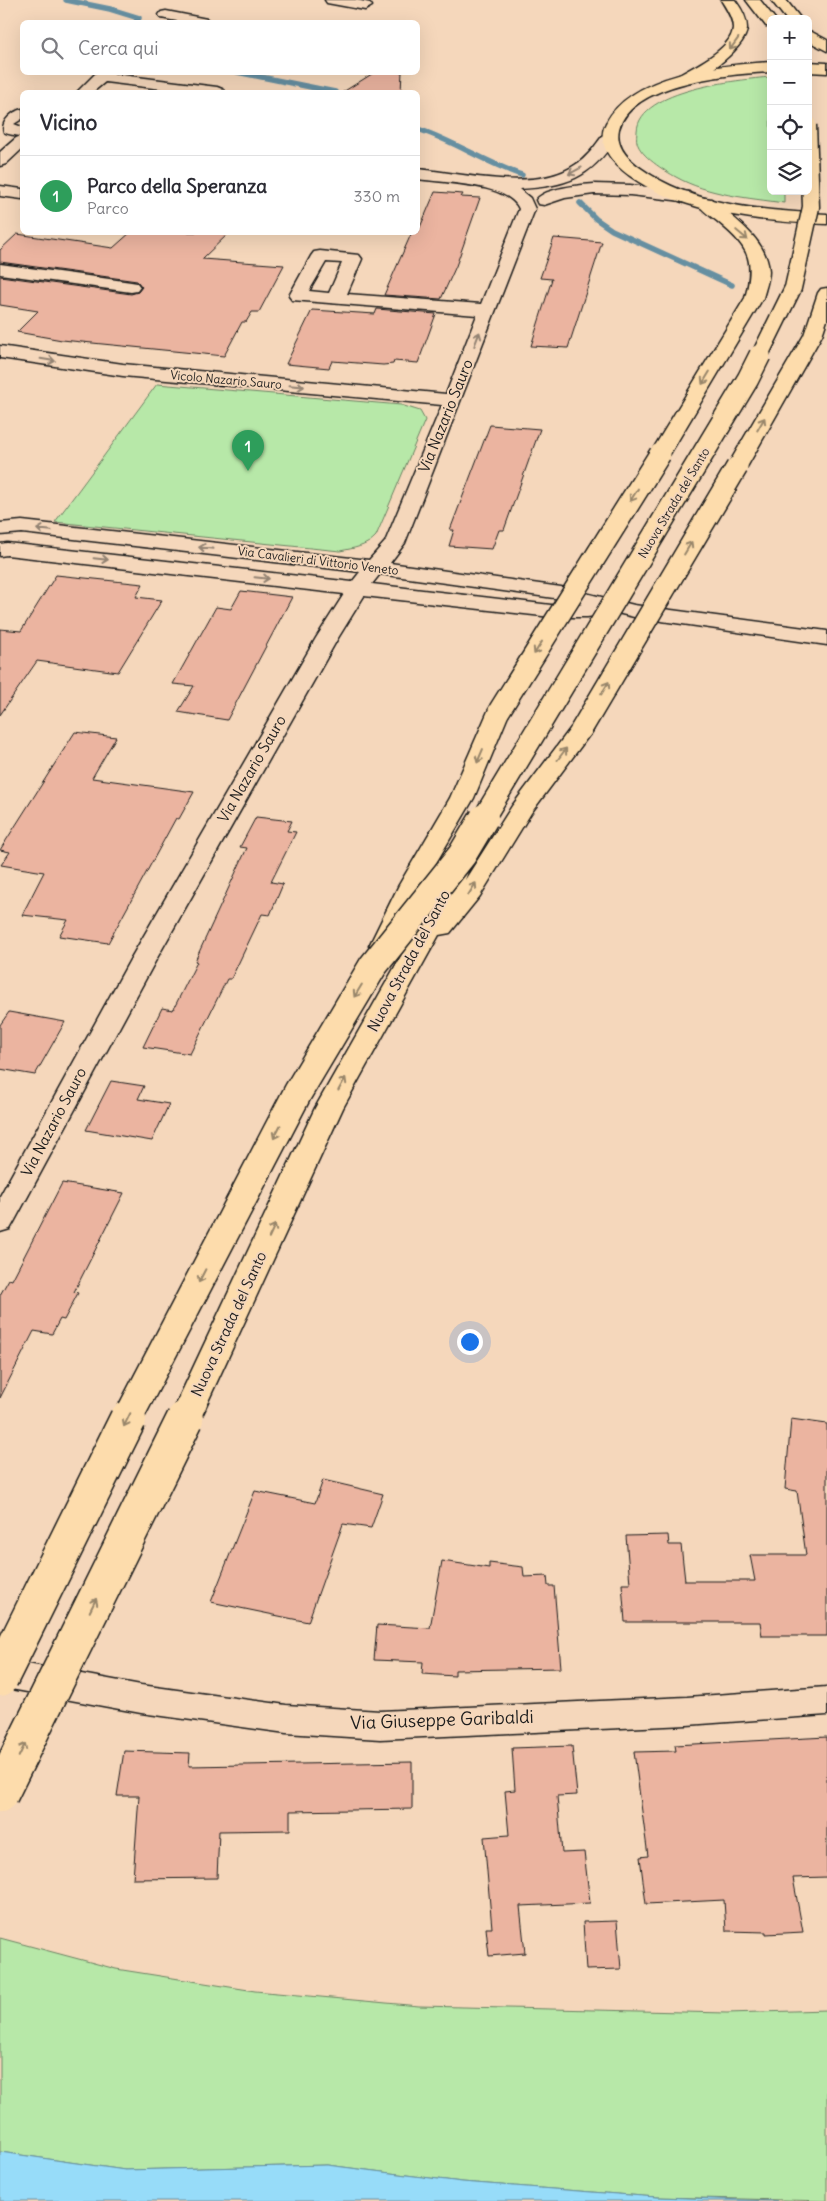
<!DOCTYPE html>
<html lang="it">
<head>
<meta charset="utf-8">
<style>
	body { margin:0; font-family:Delius,sans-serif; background:#f2f2f3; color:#2b2b33 }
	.controls { position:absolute; right:15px; top:15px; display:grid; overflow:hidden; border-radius:8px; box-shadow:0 5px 20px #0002 }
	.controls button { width:45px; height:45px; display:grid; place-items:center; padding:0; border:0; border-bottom:1px solid #e1e1e2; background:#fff; color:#2b2b33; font:25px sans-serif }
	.you { position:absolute; left:469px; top:1341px; width:18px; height:18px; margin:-12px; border:4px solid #fff; border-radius:50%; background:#1a73e8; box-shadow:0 0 0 8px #1a73e833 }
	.badge { display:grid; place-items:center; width:32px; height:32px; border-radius:50%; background:#d1495b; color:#fff; font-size:16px; font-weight:700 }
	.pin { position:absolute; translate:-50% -41px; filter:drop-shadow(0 1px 2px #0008) }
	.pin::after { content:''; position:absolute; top:26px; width:18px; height:15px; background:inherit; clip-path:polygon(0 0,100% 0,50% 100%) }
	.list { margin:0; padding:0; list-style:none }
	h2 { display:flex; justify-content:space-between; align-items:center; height:65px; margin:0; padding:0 20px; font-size:21px }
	h2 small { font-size:16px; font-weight:400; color:#7c7c81 }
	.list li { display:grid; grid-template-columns:32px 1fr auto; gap:15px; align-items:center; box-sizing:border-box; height:80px; padding:0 20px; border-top:1px solid #e1e1e2 }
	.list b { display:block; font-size:19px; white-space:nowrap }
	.list p { margin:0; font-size:16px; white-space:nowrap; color:#7c7c81 }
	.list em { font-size:16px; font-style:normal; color:#7c7c81 }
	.icon { flex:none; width:28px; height:28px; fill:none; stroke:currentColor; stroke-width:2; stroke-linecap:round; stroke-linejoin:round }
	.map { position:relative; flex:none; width:827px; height:2201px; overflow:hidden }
	.search { position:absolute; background:#fff; box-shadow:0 5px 20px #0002; left:20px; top:20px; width:400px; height:55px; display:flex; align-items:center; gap:12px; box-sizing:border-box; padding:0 18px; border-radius:8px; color:#7c7c81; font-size:19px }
	.panel { position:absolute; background:#fff; box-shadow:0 5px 20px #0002; left:20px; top:90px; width:400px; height:145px; border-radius:8px }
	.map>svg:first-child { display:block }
	.green { fill:#b7e8a8; stroke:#6a8262 }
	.water { fill:#97dcf9; stroke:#668fa1 }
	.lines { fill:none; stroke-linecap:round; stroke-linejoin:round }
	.stream { stroke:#668fa1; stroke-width:5.5 }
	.building { fill:#ebb4a0; stroke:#1c1c1c }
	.minor-casing { stroke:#1c1c1c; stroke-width:3 }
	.secondary-casing { stroke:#1c1c1c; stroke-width:3 }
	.primary-casing { stroke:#1c1c1c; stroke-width:3 }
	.trunk-casing { stroke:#1c1c1c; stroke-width:3 }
	.minor { fill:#f5d7bb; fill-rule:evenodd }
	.secondary { fill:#f5d7bb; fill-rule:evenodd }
	.primary { fill:#fddcac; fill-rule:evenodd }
	.trunk { fill:#fddcac; fill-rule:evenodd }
	.trunk-bridge-far3-casing { stroke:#1c1c1c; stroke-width:19; stroke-linecap:butt }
	.trunk-bridge-far2-casing { stroke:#1c1c1c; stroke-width:24; stroke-linecap:butt }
	.trunk-bridge-far1-casing { stroke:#1c1c1c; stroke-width:31; stroke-linecap:butt }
	.trunk-bridge-casing { stroke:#1c1c1c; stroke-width:39; stroke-linecap:butt }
	.trunk-bridge-far3 { stroke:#fddcac; stroke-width:16 }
	.trunk-bridge-far2 { stroke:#fddcac; stroke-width:21 }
	.trunk-bridge-far1 { stroke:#fddcac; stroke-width:28 }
	.trunk-bridge { stroke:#fddcac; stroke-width:36 }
	.oneway { stroke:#98866b }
	.oneway2 { stroke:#938373 }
	.labels { text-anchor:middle; stroke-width:4; stroke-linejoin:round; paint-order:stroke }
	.far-street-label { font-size:12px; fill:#1c1c1c; stroke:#f5d7bb }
	.street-label { font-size:15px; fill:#1c1c1c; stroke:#f5d7bb }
	.near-street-label { font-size:18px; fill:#1c1c1c; stroke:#f5d7bb }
</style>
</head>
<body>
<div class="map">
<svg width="827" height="2201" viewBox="0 0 827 2201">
	<rect width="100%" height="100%" fill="#f5d7bb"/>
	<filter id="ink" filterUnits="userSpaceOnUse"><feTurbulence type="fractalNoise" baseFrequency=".02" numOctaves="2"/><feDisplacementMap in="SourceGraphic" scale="10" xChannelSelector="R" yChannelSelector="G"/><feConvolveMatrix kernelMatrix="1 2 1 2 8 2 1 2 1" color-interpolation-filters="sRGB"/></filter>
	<g filter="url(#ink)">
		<path class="green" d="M770 77 771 191H784V203C749 198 708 195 676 177 665 171 640 156 637 142 636 139 637 134 637 131 639 89 739 80 770 77Z
			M157 384 401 405 420 411 425 420 376 536C366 547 354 548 340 551L55 522Z
			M0 1938 116 1969 255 1991 419 2006 727 2013 827 2010V2201L656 2197 462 2182 327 2165 125 2170 0 2152Z"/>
		<path class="water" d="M0 2152 125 2170 327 2165 462 2182 656 2197 777 2201H0Z"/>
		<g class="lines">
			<path class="stream" d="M66 0 110 9 139 18 136 22
				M237 72 335 92
				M418 129C454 141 486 163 522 175
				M580 203 596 219 612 230 732 285"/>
		</g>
		<path class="building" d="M375 72H402L401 92H343Z
			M435 192 463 194 461 197 480 198 456 266 441 299 384 295 412 232H418Z
			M131 232H230L202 259 284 265 259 312H252L246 322H242L224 356 62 340 17 332 38 311 0 305V276L131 294 138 292 142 287 137 281 0 262V250L17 234 113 248Z
			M554 238 602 242 568 348 531 346 552 279 540 278Z
			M377 309 436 314 418 363 394 361 393 364 383 365 332 361 329 368 286 364 312 310 375 314Z
			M490 425 540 429 504 530H499L492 549 449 546 454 530H450Z
			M56 575 143 584 136 597 162 600 118 672 37 661 0 715V629L21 631Z
			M241 591 292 597 227 720 178 712 194 686 173 684 216 607 231 609Z
			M75 732 116 737 92 778 194 792 179 819 176 818 108 943 59 936 68 920 22 915 44 872 1 865 10 852 0 850Z
			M256 817 292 821 287 831 296 832 271 882 283 884 270 915 262 914 231 979H227L190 1054 143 1047 162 1008 173 1010 197 962 195 961 247 848 240 847Z
			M9 1012 65 1022 35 1075 0 1069V1025Z
			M111 1081 144 1086 138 1099 169 1104 152 1141 86 1130Z
			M62 1183 124 1193 74 1292 78 1293 64 1320 60 1319 52 1334 34 1331 0 1398V1295L9 1279 12 1280Z
			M791 1419 827 1424V1636H762L760 1622H625L622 1584H630L626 1536 668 1535 669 1545H681L685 1581H755L750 1555H806L797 1491 785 1489Z
			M323 1480 383 1494 371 1528 343 1524 308 1622 211 1602 255 1491 315 1503Z
			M442 1561 489 1568V1563L523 1567 524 1577 547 1576 548 1586H554L561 1668 455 1670V1676L422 1674 423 1662 374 1660 377 1625 430 1628Z
			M827 1737V1877L793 1878 803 1932 766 1934V1932L726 1931 724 1900 646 1904 640 1857 648 1856 634 1752 676 1751 675 1745Z
			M572 1746 577 1795 557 1796 562 1853 584 1852 590 1903 520 1906 525 1953 489 1956 486 1928H492L484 1837 509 1835 505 1791 515 1790 512 1748Z
			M124 1751 190 1753 189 1766 412 1762V1809L290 1811V1830L219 1831 217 1878 133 1879 139 1796H117Z
			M617 1921 621 1969 586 1970 583 1922Z"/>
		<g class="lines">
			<g class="minor-casing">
				<path id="minor" d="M325 0H356L370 3 372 6 365 10 327 3Z
					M166 11 207 19 209 22H182L161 18 159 15 161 12Z
					M97 72H114L113 74 217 87 222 89 225 92H186L105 82 93 92H77Z
					M22 109V119L14 124 22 127V149L6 164 0 166V152L16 138 21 136C16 135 8 135 4 132 0 121 14 111 22 109Z
					M609 133 615 135 617 138C589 179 568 186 519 189L530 198 535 209 405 543 390 563 561 587 634 605 827 631V645L634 617 596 608 598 611 595 616 587 617H551L364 596 338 638 157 958 14 1222 10 1229 0 1232V1196L131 958 316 638 344 594 7 555 0 556V544L7 543 352 582 360 572 22 533 0 535V523L22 521 369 560 385 542 442 405 123 376 0 358V346L123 364 446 394 477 315 292 300 289 296 311 256 314 252 320 251 359 255 362 259 347 294 481 304 519 209C508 183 443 183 418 179V169C463 173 535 193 575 165 587 158 595 146 603 135ZM326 262 342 263 329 293 309 291ZM380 574 561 599 582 605H551L372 584Z
					M594 184 630 185 683 191 689 192 691 196 689 200 683 201 630 195 594 194 565 198 544 205 538 204 536 200C544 188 580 185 594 184Z
					M0 186 22 189V199L0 196Z
					M0 264 131 282 137 283 140 287 137 291 131 292 0 274Z"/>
			</g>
			<g class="secondary-casing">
				<path id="secondary" d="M0 1659 141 1685 286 1705 380 1711 687 1697 827 1687V1715L687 1725 380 1739 286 1733 141 1713 0 1687Z"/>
			</g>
			<g class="primary-casing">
				<path id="primary" d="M771 62V72C731 74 632 82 619 129 615 147 629 160 642 169 694 206 765 211 827 214V224C764 222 683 214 630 176 613 164 595 144 606 123 632 73 720 65 771 62Z
					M808 62 827 63V73L808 72Z"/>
			</g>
			<g class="trunk-casing">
				<path id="trunk" d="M721 0H735C741 8 747 17 747 28 747 49 693 88 676 83L673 80 676 77C692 67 732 50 733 28 733 18 726 8 721 0Z
					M746 0H760L775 19H771V27L766 26Z
					M771 0H786L801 19H786Z
					M808 30 827 40V51L808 41Z
					M705 198 711 199C733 218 767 239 769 271 769 280 765 290 763 298L670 454 667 458 660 460 653 458 650 454 745 298C756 258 748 247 717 221 710 216 702 210 697 203L699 199Z
					M827 288V320L822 335 747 467 744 471 737 473 730 471 727 467 804 335 818 293 821 289Z
					M499 704 507 706 510 711 474 798 423 885 395 946 391 951 382 954 373 951 369 946 399 885 450 798 488 711 491 706Z
					M581 723 589 725 593 730 531 813 480 896 450 933 439 935 343 1108 204 1410 193 1413 182 1410 177 1402 315 1108 426 912 446 866 449 861 458 859 467 861 470 866 465 880 512 806 573 725Z"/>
			</g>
			<use href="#minor" class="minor"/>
			<use href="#secondary" class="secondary"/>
			<use href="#primary" class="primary"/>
			<use href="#trunk" class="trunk"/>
			<g class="trunk-bridge-far3-casing">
				<path id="trunk-bridge-far3" d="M759 357 793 288 811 207 808 125"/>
			</g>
			<g class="trunk-bridge-far2-casing">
				<path id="trunk-bridge-far2" d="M499 711 660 454
					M581 730 737 467
					M483 819 748 379 760 355"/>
			</g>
			<g class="trunk-bridge-far1-casing">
				<path id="trunk-bridge-far1" d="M127 1420 298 1092 373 966 462 855 484 818
					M184 1420 193 1402"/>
			</g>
			<g class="trunk-bridge-casing">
				<path id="trunk-bridge" d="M0 1678 128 1419
					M0 1794 185 1419"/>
			</g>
			<use href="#trunk-bridge-far3" class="trunk-bridge-far3"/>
			<use href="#trunk-bridge-far2" class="trunk-bridge-far2"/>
			<use href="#trunk-bridge-far1" class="trunk-bridge-far1"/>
			<use href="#trunk-bridge" class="trunk-bridge"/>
		</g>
		<defs><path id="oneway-shaft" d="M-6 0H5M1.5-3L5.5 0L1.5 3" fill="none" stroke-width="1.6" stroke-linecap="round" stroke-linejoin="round" transform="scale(1.25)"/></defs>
		<g class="oneway">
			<use href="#oneway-shaft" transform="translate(734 44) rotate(126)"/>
			<use href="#oneway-shaft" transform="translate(742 235) rotate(40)"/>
			<use href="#oneway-shaft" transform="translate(706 378) rotate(121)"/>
			<use href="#oneway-shaft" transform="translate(761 424) rotate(-60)"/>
			<use href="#oneway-shaft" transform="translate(634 495) rotate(122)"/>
			<use href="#oneway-shaft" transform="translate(688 548) rotate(-59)"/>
			<use href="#oneway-shaft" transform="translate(538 648) rotate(122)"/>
			<use href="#oneway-shaft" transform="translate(605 688) rotate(-59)"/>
			<use href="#oneway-shaft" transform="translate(562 754) rotate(-53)"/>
			<use href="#oneway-shaft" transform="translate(480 756) rotate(113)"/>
			<use href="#oneway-shaft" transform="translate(472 889) rotate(-58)"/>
			<use href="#oneway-shaft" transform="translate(358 991) rotate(121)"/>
			<use href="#oneway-shaft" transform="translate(342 1084) rotate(-61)"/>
			<use href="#oneway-shaft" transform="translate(277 1132) rotate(117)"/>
			<use href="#oneway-shaft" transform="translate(272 1231) rotate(-65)"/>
			<use href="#oneway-shaft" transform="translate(202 1276) rotate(117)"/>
			<use href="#oneway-shaft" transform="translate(127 1420) rotate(116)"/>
			<use href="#oneway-shaft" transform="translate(93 1605) rotate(-64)"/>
			<use href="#oneway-shaft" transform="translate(22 1750) rotate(-64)"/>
		</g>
		<g class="oneway2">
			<use href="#oneway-shaft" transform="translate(575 171) rotate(152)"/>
			<use href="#oneway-shaft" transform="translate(477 339) rotate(-69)"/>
			<use href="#oneway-shaft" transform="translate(48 360) rotate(9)"/>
			<use href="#oneway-shaft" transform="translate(297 386) rotate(5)"/>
			<use href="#oneway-shaft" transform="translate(44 530) rotate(-174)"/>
			<use href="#oneway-shaft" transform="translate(206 548) rotate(-174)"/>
			<use href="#oneway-shaft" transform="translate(101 559) rotate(6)"/>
			<use href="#oneway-shaft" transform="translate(262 578) rotate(6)"/>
		</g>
	</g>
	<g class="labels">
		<g class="far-street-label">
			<text transform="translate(226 380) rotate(5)" y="4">Vicolo Nazario Sauro</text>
			<text transform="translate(674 503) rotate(-59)" y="4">Nuova Strada del Santo</text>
			<text transform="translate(318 561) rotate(7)" y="4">Via Cavalieri di Vittorio Veneto</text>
		</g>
		<g class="street-label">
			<text transform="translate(446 416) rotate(-68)" y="5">Via Nazario Sauro</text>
			<text transform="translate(252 769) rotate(-60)" y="5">Via Nazario Sauro</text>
			<text transform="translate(409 961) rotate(-62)" y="5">Nuova Strada del Santo</text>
			<text transform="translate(54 1122) rotate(-62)" y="5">Via Nazario Sauro</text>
			<text transform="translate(229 1324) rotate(-65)" y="5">Nuova Strada del Santo</text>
		</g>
		<g class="near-street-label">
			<text transform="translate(442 1720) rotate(-2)" y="6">Via Giuseppe Garibaldi</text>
		</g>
	</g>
</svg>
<div class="controls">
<button>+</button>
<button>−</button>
<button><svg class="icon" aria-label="locate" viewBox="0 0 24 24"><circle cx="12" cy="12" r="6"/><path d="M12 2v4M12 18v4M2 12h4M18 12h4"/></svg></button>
<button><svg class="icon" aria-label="layers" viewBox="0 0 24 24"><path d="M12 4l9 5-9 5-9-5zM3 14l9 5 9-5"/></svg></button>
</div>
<div class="you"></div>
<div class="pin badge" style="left:248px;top:471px;background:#2e9e5b">1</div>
<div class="search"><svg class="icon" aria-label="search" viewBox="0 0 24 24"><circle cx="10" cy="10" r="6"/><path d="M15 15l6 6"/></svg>Cerca qui</div>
<section class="panel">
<h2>Vicino<small></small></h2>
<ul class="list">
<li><span class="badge" style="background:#2e9e5b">1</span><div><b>Parco della Speranza</b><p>Parco</p></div><em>330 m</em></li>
</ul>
</section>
</div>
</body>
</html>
